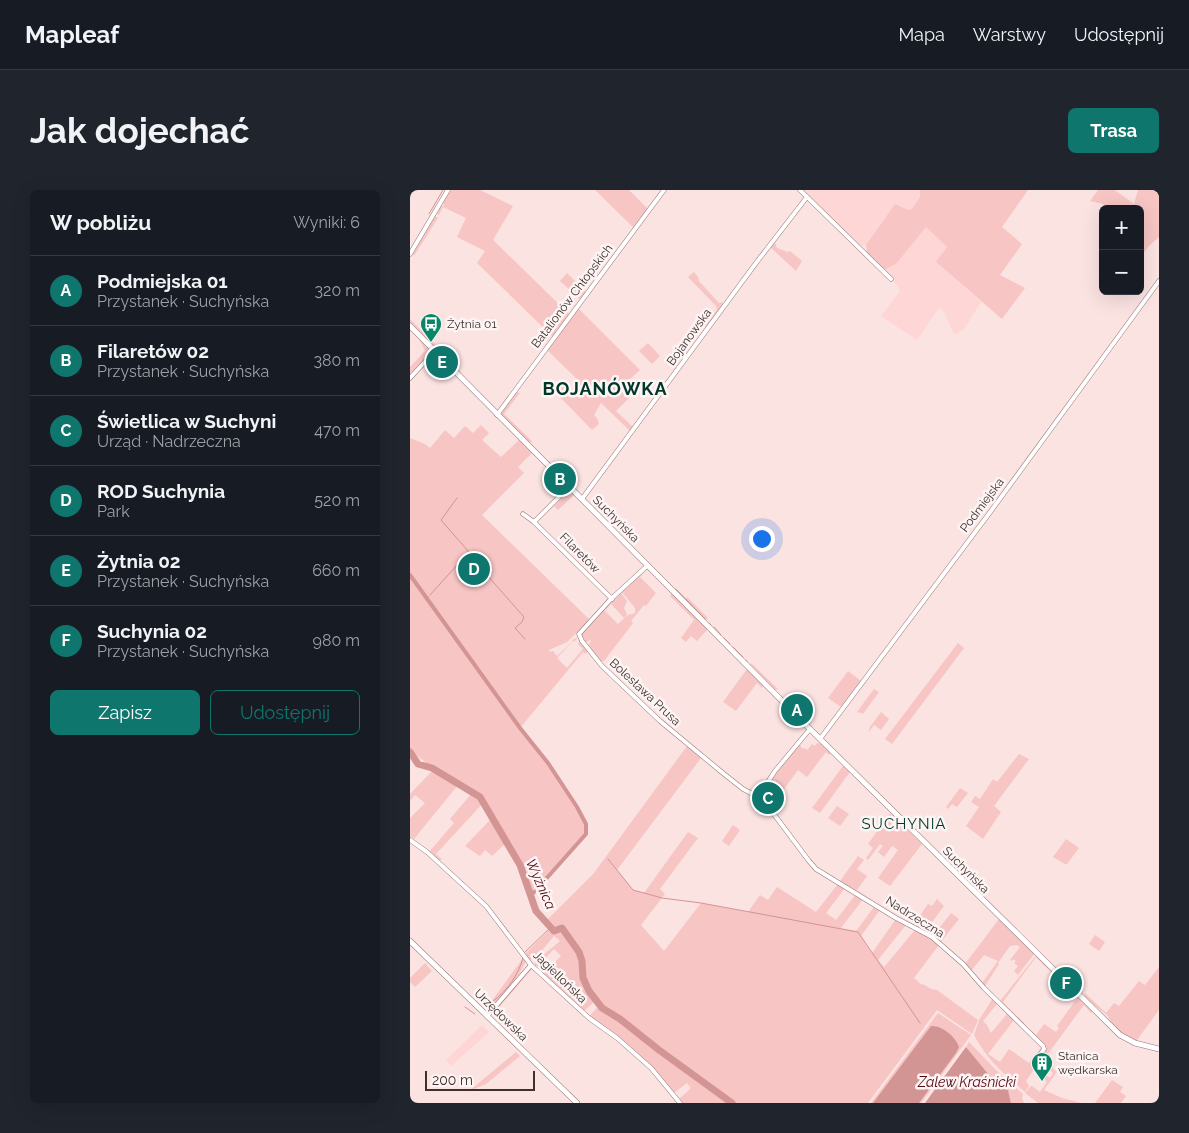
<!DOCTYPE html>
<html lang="pl">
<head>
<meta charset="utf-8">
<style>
	body { margin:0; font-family:Raleway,sans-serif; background:#20242c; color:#f1f3f6 }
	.controls { position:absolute; right:15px; top:15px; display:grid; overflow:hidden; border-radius:8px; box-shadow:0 5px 20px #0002 }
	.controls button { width:45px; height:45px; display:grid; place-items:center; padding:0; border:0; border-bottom:1px solid #363941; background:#171b24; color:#f1f3f6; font:25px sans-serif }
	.scale { position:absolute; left:15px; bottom:12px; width:110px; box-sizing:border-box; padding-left:5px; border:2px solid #3f2f2f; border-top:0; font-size:14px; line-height:18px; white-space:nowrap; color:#3f2f2f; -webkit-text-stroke:4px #fdf4f4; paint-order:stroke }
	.you { position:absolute; left:351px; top:348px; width:18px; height:18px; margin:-12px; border:4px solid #fff; border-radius:50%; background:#1a73e8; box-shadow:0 0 0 8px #1a73e833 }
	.badge { display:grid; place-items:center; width:32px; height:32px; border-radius:50%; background:#0f766e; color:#fff; font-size:16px; font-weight:700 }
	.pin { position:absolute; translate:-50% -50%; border:2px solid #fff; box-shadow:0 1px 5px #0006 }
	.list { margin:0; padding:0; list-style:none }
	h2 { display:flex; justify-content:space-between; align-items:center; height:65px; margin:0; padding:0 20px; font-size:21px }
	h2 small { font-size:16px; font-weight:400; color:#9ea1a6 }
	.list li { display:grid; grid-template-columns:32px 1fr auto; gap:15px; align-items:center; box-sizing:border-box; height:70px; padding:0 20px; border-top:1px solid #363941 }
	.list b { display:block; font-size:19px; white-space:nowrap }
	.list p { margin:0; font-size:16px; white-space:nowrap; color:#9ea1a6 }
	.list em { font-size:16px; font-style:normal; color:#9ea1a6 }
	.actions { display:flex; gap:10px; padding:15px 20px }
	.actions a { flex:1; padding:11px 0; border:1px solid #0f766e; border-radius:8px; text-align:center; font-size:18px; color:#0f766e }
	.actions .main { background:#0f766e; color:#fff }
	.map { position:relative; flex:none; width:749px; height:913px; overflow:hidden; border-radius:8px }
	header { display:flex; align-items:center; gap:30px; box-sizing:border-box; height:70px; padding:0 25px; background:#171b24; border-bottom:1px solid #363941 }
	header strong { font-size:24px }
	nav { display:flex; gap:28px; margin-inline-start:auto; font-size:18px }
	.intro { display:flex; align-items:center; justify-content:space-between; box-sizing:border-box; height:120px; padding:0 30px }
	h1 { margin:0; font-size:35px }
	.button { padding:12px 22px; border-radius:8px; background:#0f766e; color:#fff; font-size:18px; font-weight:700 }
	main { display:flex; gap:30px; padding:0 30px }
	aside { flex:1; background:#171b24; border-radius:8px; box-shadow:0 5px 20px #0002 }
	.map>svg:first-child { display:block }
	.built { fill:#fed6d5 }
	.green { fill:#f6c5c4 }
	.water { fill:#d39494 }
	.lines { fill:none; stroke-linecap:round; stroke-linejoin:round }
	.stream { stroke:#d39494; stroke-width:1 }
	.canal { stroke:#d39494; stroke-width:4 }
	.river { stroke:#d39494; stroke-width:7 }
	.minor-casing { stroke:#987474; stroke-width:5 }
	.tertiary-casing { stroke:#987474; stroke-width:6 }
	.minor { stroke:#fff; stroke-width:4 }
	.tertiary { stroke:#fff; stroke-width:5 }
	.labels { text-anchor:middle; stroke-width:5; stroke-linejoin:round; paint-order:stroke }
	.street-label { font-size:12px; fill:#3f2f2f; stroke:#fdf4f4 }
	.poi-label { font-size:12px; fill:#3f2f2f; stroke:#fdf4f4; text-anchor:start }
	.water-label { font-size:14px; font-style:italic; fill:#530613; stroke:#fdf4f4 }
	.quarter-label { font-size:15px; letter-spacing:1px; fill:#003729; stroke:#fdf4f4 }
	.district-label { font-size:18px; font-weight:bold; letter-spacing:1px; fill:#003729; stroke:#fdf4f4 }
</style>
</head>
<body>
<header>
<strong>Mapleaf</strong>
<nav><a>Mapa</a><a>Warstwy</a><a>Udostępnij</a></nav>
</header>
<div class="intro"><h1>Jak dojechać</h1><a class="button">Trasa</a></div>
<main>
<aside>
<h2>W pobliżu<small>Wyniki: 6</small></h2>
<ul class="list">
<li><span class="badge">A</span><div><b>Podmiejska 01</b><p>Przystanek · Suchyńska</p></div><em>320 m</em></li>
<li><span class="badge">B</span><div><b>Filaretów 02</b><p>Przystanek · Suchyńska</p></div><em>380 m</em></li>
<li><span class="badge">C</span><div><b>Świetlica w Suchyni</b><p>Urząd · Nadrzeczna</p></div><em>470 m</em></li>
<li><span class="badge">D</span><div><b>ROD Suchynia</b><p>Park</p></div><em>520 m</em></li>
<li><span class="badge">E</span><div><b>Żytnia 02</b><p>Przystanek · Suchyńska</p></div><em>660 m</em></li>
<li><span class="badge">F</span><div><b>Suchynia 02</b><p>Przystanek · Suchyńska</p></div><em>980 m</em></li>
</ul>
<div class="actions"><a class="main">Zapisz</a><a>Udostępnij</a></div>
</aside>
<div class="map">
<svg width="749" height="913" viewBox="0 0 749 913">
	<rect width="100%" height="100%" fill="#fbe3e2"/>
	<path class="built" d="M394 0H510L511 1 510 7 502 19 498 20 485 14 456 55 450 56Z
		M516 36 538 58 526 72 571 112 555 138 546 144H544L534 122 529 118 507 150 471 126 490 101 488 96 474 80 486 74Z
		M72 835 79 842 41 876 36 870Z"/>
	<path class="green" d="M41 0H70L103 16 83 50 159 124 145 145 142 146 67 73 75 61 47 47 56 28 33 17 29 25 27 24 31 16H34L33 12Z
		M185 0H219L238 19 224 38Z
		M510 0H618L592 37 612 54 590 85 615 98 592 129 526 72 537 57 516 37 486 74 474 80 457 63 456 55 485 14 498 20 502 19 510 7Z
		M688 0H705L724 14 728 0H749V47L739 56 730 67V19H695L693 14 680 11Z
		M25 26 28 28 4 66 3 64Z
		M365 53 367 58 378 62 380 61 392 71 386 81 360 57Z
		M284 82 288 87 289 91 309 113 312 112 313 115 296 138 295 136 307 120 306 116 278 87Z
		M157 83 176 102 170 109 150 91Z
		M168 118 230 180 211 197 220 207 206 221 223 237 220 241 191 213 184 225 187 228 189 234 182 240 145 202 153 194 161 200 170 192 136 159Z
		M0 129 29 158 27 160 0 134Z
		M9 149 20 160V163L0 185V177L15 161Z
		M238 153 250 166 242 174 229 161Z
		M107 202 111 204H109L94 224 122 251 120 253 91 224Z
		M71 235 79 243 72 250 91 267 109 250 122 263 108 277 114 283 72 325 180 430 157 452 139 460V462L143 461 147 466 162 452V450L167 448 165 452 164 450 147 468 157 478 173 459 168 454 170 451 178 461 176 464 173 462 110 538 138 573 167 617 176 634V644L122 704 111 674 71 606 24 578 0 561V387L94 515 0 384V248L15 254 20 258 35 240 44 248 55 236 63 243Z
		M160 301 164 305 148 320 144 316Z
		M237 379 230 387 246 403 236 416 234 415 221 431 223 433 194 471H190L178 456 181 451 180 450 175 453 171 443 193 419 208 434 218 425 225 423V418L212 402Z
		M211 403 217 411 214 418 217 425 214 428 201 414 196 419 198 422 195 419Z
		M262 403 298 439 287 451 281 446 276 452 271 448 284 430 260 406Z
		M277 407 298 428 296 430H295L275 410Z
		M548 453 554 458 482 554 475 549Z
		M341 473 368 499 364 500 340 475Z
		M337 479 353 496 352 498 347 493 326 521 313 512Z
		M438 481 451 491 431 517 418 508Z
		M464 499 469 502 453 524 450 522 449 523 447 522Z
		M471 522 479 529 471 540 464 535 458 543 460 537Z
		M407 553 412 554 421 563 419 565 416 562 397 587 388 580 369 606 366 604 364 606 354 599 366 581 389 554 393 559 395 558 397 560 402 554 405 556Z
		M277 556 291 568 207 680 223 700 234 703 278 642 288 648 250 699 255 704 231 735 254 761 291 713 338 722 350 705 358 710 367 697 406 722 428 694 435 698 416 723 426 730 446 704 454 708 431 738 446 741 464 717 470 720 451 746 462 763 486 729 496 735 468 770 474 777 505 740 523 750 529 755 504 788 512 795 513 794 521 799 527 800 568 830 562 844 527 820 458 913H271L269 909 281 898 277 893 264 903 245 881 179 826 189 816 185 811 173 822 133 785 151 766 144 759 128 776H124L126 771 150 751 144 746 125 769 118 770 114 765 140 739 134 733 184 683Z
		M609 564 619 569 584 616 591 622 573 649 556 636 569 617 561 612 565 606 570 609 583 589 587 592Z
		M433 576 440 582 410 623 402 618Z
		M23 580 48 595 4 649 0 646V628L15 613 5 605 0 611V604Z
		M550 598 558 603 547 617 542 614 538 619 536 617Z
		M62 603 69 607 73 613 26 664 32 669 29 671 19 662 44 633 40 629Z
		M427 616 439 624 430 636 418 628Z
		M480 623 512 654 480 696 468 688 488 660 482 656 474 667 468 662 473 656 470 654 458 670 456 668 463 658 458 654Z
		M82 628 96 653 82 666 75 660 70 666 55 656Z
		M323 635 330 640 319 656 312 651Z
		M656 649 669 658 657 674H655L643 667Z
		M448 666 454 670 447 679 457 686 447 700 465 711 430 691Z
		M527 709 534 716 516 740 522 745 488 727 504 734 518 714 522 716Z
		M541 723 549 729 531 752 541 761 523 746Z
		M589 729 624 764 608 785 604 781 608 776 604 773 606 771 603 769 602 771 600 770 610 757 607 755 600 756 588 773 589 774 575 796 572 793 588 771 574 765 561 781 555 774Z
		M90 735 115 770 116 771C107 790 95 806 80 820L75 816 81 812 113 768 88 736Z
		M685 745 695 752 689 761 679 754Z
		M625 767H627L639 778 638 779 626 767 593 812 615 834 617 832 614 835 590 811Z
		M15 773 22 781 5 797 0 792V788Z
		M749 777V820L727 850 730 852C718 849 702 838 698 826L674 807 675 803 696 823 704 813 709 816 729 791 735 795Z
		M120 778 128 784 122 779 83 824 82 822Z
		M668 807 683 821 681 823 674 815 634 869 647 882 634 900 652 908 672 913H628L615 903 620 897 622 896 630 902 637 892 632 887 636 885 640 888 643 883 631 873 636 864 634 862 636 858 616 836 626 845 634 834 646 842 649 838 647 836Z
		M583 808 587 814 573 831 577 835 581 843 597 824 592 818 604 830 578 864 590 872 599 859 619 873 632 856 633 857 625 878 616 891 619 896 615 902C593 883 578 871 564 845L569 830Z
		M528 823 561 845 511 913H461Z
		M559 852 586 880 613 904 612 908 614 913H601L598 900 584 891 556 857Z
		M106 862 110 866 76 894 59 901Z
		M702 890 713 897 710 902 716 906 711 913H685Z"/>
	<path class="water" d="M521 836C532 835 546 847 549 857L546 863 509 913H463Z
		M556 857 584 891 598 900 601 913H515Z"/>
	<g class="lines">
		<path class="stream" d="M19 24 33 0
			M59 364 67 373
			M69 376 114 427 112 432 105 438 115 449
			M244 378 255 390
			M258 392 263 397
			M266 399 295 429
			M20 405 58 363V361L31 330 47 308
			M17 409 18 407
			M299 433 301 435
			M304 437 311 445
			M314 448 320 454
			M323 457 333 467
			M336 470 338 473
			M198 669 223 700 252 708 291 713 448 742 510 833
			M114 763 140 738
			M75 816C93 807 108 787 113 768
			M55 817 65 824
			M87 818 106 796"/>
		<path class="canal" d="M0 385 110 538 138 573 167 617 176 634V644L127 699
			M121 705 124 702"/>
		<path class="river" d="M0 562 8 574 22 578 70 607 110 675 126 721 144 741 152 738 169 762 172 771 173 788 179 801 192 818 210 829 249 860 322 913"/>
		<g class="minor-casing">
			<path id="minor" d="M390 0 481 89
				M0 64 38 0
				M0 188 25 161
				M87 225 254 0
				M172 309 346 73 397 7
				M113 324 124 332 202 409
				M124 332 159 297
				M238 375 200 410 169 444 172 451 192 476 250 531 314 584 333 599 348 607 363 623 399 671 406 679 486 728 522 747 553 774 574 798 633 856 634 859 627 870V875
				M410 549 581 321 749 91
				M348 607 365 581 400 539
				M0 650 17 662 76 716 121 775 179 828 207 848 241 878 270 913
				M77 826 121 775"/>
		</g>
		<g class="tertiary-casing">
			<path id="tertiary" d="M0 136 400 539 710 845 725 853 749 859
				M0 751 167 913"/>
		</g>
		<use href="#minor" class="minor"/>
		<use href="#tertiary" class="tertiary"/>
	</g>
	<defs>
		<g id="bus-pin" transform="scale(1.125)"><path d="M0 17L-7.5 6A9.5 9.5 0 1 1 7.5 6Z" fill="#098667" stroke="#fdf4f4"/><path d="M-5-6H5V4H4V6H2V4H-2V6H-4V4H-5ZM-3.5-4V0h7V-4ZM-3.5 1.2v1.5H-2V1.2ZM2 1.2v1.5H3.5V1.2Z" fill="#fff"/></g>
		<g id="building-pin" transform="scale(1.125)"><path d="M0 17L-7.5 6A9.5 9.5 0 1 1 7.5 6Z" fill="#098667" stroke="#fdf4f4"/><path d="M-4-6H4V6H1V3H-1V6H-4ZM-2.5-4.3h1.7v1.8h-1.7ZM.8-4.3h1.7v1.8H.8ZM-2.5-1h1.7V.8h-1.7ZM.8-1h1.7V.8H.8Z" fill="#fff"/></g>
	</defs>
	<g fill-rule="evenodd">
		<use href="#bus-pin" x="21" y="134"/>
		<use href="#building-pin" x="632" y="873"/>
	</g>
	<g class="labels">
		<g class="street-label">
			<text transform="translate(162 106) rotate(-53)" y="4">Batalionów Chłopskich</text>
			<text transform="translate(279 147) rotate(-54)" y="4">Bojanowska</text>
			<text transform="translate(572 315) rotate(-53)" y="4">Podmiejska</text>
			<text transform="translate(206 329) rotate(45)" y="4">Suchyńska</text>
			<text transform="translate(170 363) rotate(45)" y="4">Filaretów</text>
			<text transform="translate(235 502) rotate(43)" y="4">Bolesława Prusa</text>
			<text transform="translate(556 680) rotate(45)" y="4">Suchyńska</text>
			<text transform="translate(505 727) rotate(32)" y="4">Nadrzeczna</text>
			<text transform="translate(150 787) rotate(44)" y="4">Jagiellońska</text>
			<text transform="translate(91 825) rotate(44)" y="4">Urzędowska</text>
		</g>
		<g class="poi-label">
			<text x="37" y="138">Żytnia 01</text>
			<text x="648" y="870">Stanica<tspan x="648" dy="14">wędkarska</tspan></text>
		</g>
		<g class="water-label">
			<text transform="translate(131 694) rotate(66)" y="5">Wyżnica</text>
			<text x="557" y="897">Zalew Kraśnicki</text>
		</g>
		<g class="quarter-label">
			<text x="494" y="639">SUCHYNIA</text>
		</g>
		<g class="district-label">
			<text x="195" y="205">BOJANÓWKA</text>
		</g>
	</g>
</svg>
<div class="controls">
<button>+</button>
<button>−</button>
</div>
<div class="scale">200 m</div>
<div class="you"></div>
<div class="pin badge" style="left:387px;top:520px">A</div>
<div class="pin badge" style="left:150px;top:289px">B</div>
<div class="pin badge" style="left:358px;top:608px">C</div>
<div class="pin badge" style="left:64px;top:379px">D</div>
<div class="pin badge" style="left:32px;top:172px">E</div>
<div class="pin badge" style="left:656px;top:793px">F</div>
</div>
</main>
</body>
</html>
